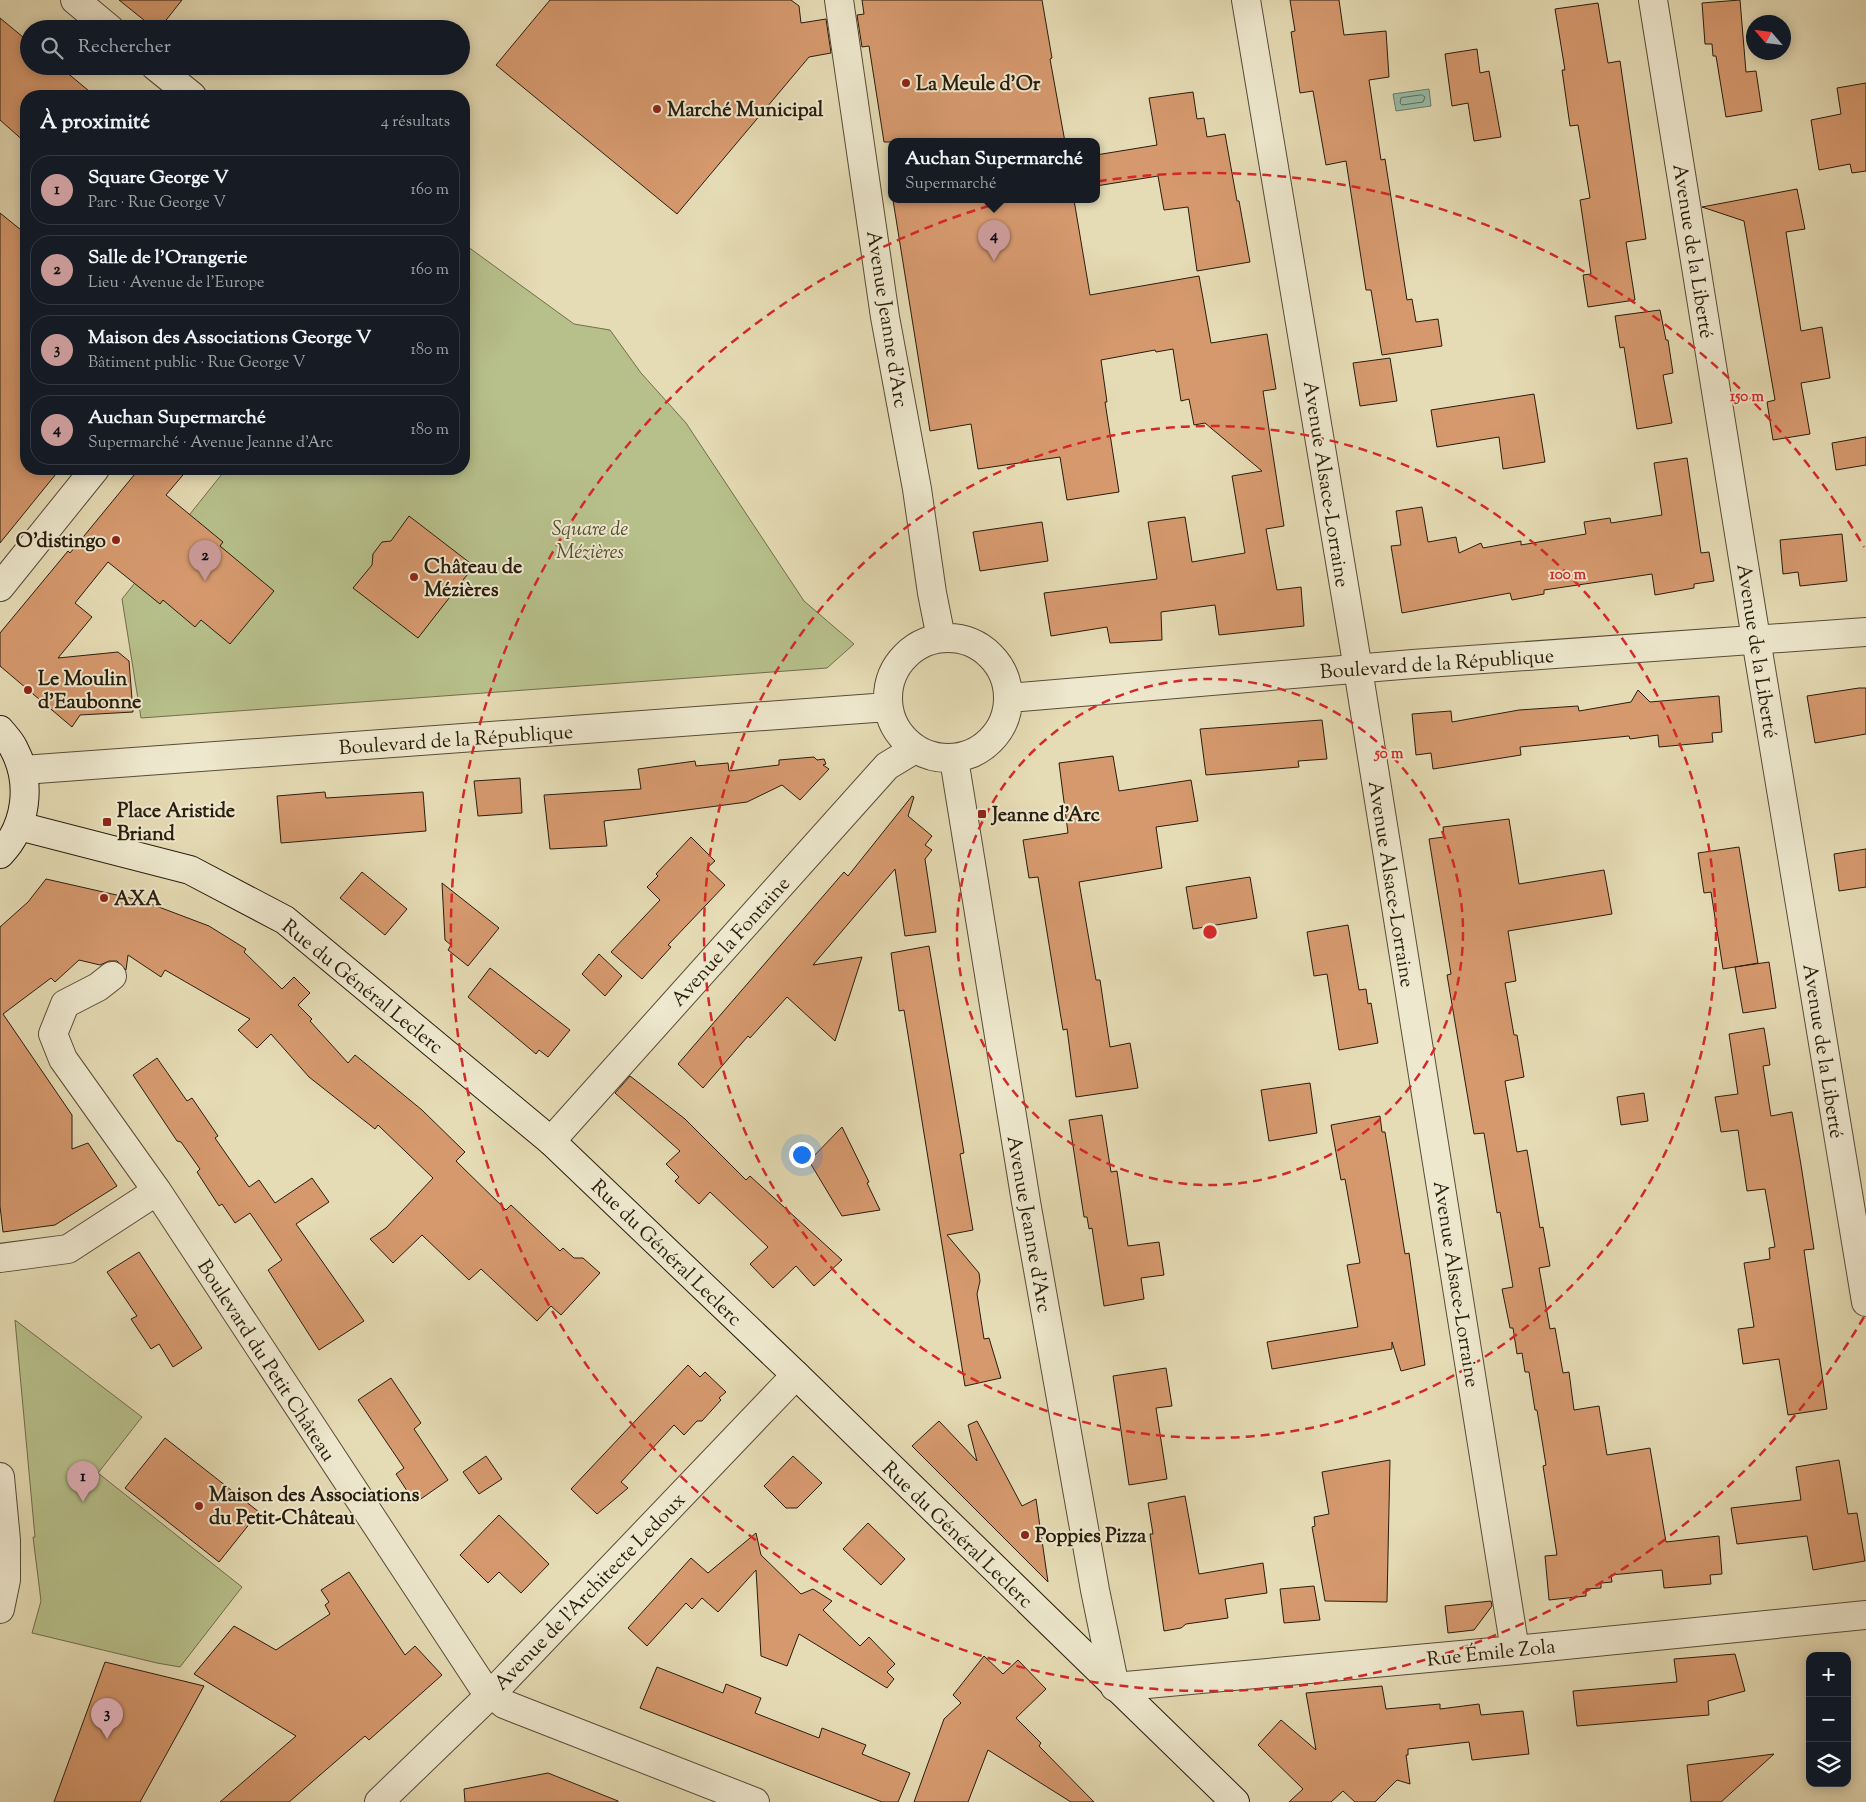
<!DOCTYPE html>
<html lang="fr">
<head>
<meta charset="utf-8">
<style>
	body { margin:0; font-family:"Sorts Mill Goudy",serif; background:#20242c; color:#f1f3f6 }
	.controls { position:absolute; right:15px; bottom:15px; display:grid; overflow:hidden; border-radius:10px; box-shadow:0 2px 12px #0003 }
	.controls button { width:45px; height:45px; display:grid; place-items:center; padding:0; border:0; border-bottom:1px solid #363941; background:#171b24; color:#f1f3f6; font:25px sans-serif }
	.compass { position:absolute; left:1746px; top:15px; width:45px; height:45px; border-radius:50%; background:#171b24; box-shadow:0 2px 12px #0003; rotate:298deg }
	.you { position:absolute; left:801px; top:1154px; width:18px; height:18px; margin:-12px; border:4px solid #fff; border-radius:50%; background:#1a73e8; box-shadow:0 0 0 8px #1a73e833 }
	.badge { display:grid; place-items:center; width:32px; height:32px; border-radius:50%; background:#c59692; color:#111; font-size:16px; font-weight:700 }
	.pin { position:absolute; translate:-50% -41px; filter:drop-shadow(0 1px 2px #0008) }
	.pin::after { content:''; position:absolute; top:26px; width:18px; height:15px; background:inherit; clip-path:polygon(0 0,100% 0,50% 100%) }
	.popup { position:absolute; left:888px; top:138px; width:212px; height:65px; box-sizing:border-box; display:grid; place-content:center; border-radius:10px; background:#171b24; filter:drop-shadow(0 1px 4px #0005); font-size:16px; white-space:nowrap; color:#9ea1a6 }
	.popup b { font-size:19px; color:#f1f3f6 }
	.popup::after { content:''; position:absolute; left:50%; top:100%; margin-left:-10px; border:10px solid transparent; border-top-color:#171b24 }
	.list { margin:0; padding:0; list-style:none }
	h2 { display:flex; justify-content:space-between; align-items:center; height:65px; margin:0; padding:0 20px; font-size:21px }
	h2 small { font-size:16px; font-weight:400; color:#9ea1a6 }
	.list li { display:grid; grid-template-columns:32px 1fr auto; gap:15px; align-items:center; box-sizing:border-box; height:70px; margin:0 10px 10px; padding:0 10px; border:1px solid #363941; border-radius:20px }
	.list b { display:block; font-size:19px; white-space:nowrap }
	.list p { margin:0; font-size:16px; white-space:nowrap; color:#9ea1a6 }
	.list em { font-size:16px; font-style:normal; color:#9ea1a6 }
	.icon { flex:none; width:28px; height:28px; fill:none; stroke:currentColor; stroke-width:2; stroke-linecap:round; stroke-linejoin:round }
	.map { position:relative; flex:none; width:1866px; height:1802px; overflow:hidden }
	.search { position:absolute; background:#171b24; box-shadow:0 2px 12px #0003; left:20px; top:20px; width:450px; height:55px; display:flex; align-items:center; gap:12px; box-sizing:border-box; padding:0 18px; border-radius:28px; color:#9ea1a6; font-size:19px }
	.panel { position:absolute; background:#171b24; box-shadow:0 2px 12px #0003; left:20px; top:90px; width:450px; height:385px; border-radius:20px }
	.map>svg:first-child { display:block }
	.green { fill:#b7c08b; stroke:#706e4c }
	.water { fill:#97bca8; stroke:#6b7c6a }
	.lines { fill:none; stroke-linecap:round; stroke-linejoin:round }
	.shore { stroke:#606c5a; stroke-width:1 }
	.building { fill:#d6996e; stroke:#291d0d }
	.minor-casing { stroke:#584c37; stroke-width:30 }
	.tertiary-casing { stroke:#584c37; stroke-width:30 }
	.secondary-casing { stroke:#291d0d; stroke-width:30 }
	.minor { stroke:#eee8ce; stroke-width:28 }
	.tertiary { stroke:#eee8ce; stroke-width:28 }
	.secondary { stroke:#eee8ce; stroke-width:28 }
	.ring { fill:none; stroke:#d62828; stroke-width:2.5; stroke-dasharray:9 6 }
	.poi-dot { fill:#8f2418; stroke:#eee8ce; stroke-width:2 }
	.labels { text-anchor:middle; stroke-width:4; stroke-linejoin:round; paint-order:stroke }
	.poi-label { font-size:20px; font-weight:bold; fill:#291d0d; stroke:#eee8ce; text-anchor:start }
	.street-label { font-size:20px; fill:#291d0d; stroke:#eee8ce }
	.park-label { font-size:20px; font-style:italic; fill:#544e33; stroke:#eee8ce }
	.centre { fill:#d62828; stroke:#eee8ce; stroke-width:2.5 }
	.ring-label { font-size:15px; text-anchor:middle; font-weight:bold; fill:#d62828; stroke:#eee8ce; stroke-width:4; stroke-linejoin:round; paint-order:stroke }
</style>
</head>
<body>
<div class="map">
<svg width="1866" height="1802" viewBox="0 0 1866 1802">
	<rect width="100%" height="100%" fill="#e5dbb4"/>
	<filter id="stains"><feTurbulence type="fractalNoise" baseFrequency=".004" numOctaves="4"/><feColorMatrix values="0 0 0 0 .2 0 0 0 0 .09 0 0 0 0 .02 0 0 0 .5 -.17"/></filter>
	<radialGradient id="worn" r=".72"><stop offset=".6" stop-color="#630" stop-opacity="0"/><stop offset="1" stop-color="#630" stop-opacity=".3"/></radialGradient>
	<path class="green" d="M464 244 574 324 610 330 641 373 686 423 804 601 854 644 827 668 141 718 122 599 226 469H464Z
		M15 1320 142 1417 98 1473 242 1587 180 1667 157 1663 32 1633 41 1601 33 1537H35Z"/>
	<path class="water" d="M1429 89 1431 106 1396 111 1393 94Z"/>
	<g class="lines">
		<path class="shore" d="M1422 95 1425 97 1423 102 1402 105 1400 103 1401 98Z"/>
	</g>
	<path class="building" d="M119 0H182L159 29H155Z
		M550 0H791L799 6 801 23 826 19 831 53 809 57 677 214 496 65Z
		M862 0H1042L1052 58 1050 59 1065 142H884L869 46 862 47 857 15 864 14Z
		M1290 0H1339L1344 35 1386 31 1389 77 1369 80 1381 160 1385 159 1407 300 1412 299 1416 322 1438 319 1442 346 1382 355 1371 290H1366L1346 161 1326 165 1313 91 1300 93 1291 32 1295 31Z
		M1740 0 1746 72 1756 71 1762 111 1726 117 1716 56H1713L1712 44H1705L1702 3Z
		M1598 3 1608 63 1620 61 1646 239 1626 242 1635 300 1588 307 1583 275 1591 274 1580 200 1590 198 1578 125 1570 126 1562 70H1565L1555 9Z
		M0 18 29 42V66H59L95 96H26V143L0 120Z
		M1477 49 1480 73 1489 71 1501 137 1474 141 1468 103 1452 106 1445 54Z
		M1866 83V171L1852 173 1850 164 1819 170 1811 120 1841 114 1837 88Z
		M1193 92 1197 119 1204 118 1207 137 1225 134 1237 201H1239L1250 262 1197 271 1188 207 1164 210 1158 176 1096 186V155L1157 145 1149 98Z
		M1797 189 1805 229 1786 232 1801 331 1822 327 1830 378 1801 383 1810 434 1773 440 1767 402 1775 400 1744 221 1702 207Z
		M893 200H1074L1090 295 1199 276 1211 343 1267 334 1276 389 1263 391 1284 526 1266 529 1277 590 1301 587 1304 626 1219 635 1215 605 1161 612 1162 640 1110 643 1107 627 1051 636 1044 593 1157 579 1148 522 1185 517 1192 562 1245 553 1232 476 1262 471 1205 423 1194 425 1189 399 1181 401 1173 349 1156 352 1155 350 1101 360 1107 402H1105L1119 492 1067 500 1060 457 978 469 971 424 930 431Z
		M0 213 26 234V469H60L0 543Z
		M1660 310 1666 340H1668L1673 373 1663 375 1672 423 1637 429 1624 347 1620 348 1615 316Z
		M1390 358 1397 401 1360 406 1353 363Z
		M1534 394 1545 462 1503 469 1499 437 1437 447 1431 410Z
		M1866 437V465L1836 470 1832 443Z
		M1687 458 1701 553 1709 552 1714 581 1694 584V588L1655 595 1652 574 1544 590V594L1512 600 1510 593 1402 613 1391 546 1401 545 1396 511 1422 507 1428 542 1456 537 1459 553 1481 543 1483 548 1521 541V545L1586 534 1584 522 1610 518 1611 523 1662 515 1654 463Z
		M139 469H188L166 495 223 542 220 546 274 591 230 644 201 620 195 627 163 600 160 604 108 562 75 603 92 617 58 658 118 652 129 661 133 712 80 715 72 727 0 666V633L68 551 70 553Z
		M409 516 474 566 418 638 353 588 372 565 373 554 382 542 391 541Z
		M1042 522 1048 561 980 571 973 532Z
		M1842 534 1847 581 1800 586 1798 572 1783 574 1780 540Z
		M1859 688H1866V734L1815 743 1807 696Z
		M1638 690 1650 702 1719 696 1722 732 1712 733 1713 742 1659 747 1658 735 1630 739 1629 736 1520 747 1521 755 1433 769 1431 753 1416 755 1412 714 1451 711 1452 722 1519 710 1578 706 1579 711 1631 702Z
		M1322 720 1327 759 1298 761 1299 767 1206 775 1200 729Z
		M1113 756 1119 791 1191 780 1198 821 1156 827 1162 868 1079 882 1096 980H1100L1110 1047 1130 1043 1138 1088 1076 1097 1067 1029 1063 1030 1038 877 1029 878 1023 840 1068 833 1059 763Z
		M814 757 817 760 824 759 826 764 823 765 829 769 800 800 782 785 747 802 604 821 607 846 550 849 544 795 641 789 638 769 695 761 696 766 728 763 729 771 779 765V760Z
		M520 778 522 813 478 816 474 781Z
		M325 792 326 798 423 792 426 831 281 843 277 796Z
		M912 796 914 797 908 816 932 836 925 845 932 850 925 859 936 932 905 936 895 869 813 965 862 957 835 1041 787 997 750 1038 748 1036 703 1088 678 1064 844 872 848 876Z
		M1509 819 1519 884 1604 870 1612 914 1508 931 1516 981 1505 983 1514 1035H1517L1524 1077 1505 1081 1517 1152 1527 1150 1540 1228 1543 1227 1550 1266 1539 1268 1550 1329 1555 1328 1563 1373 1569 1372 1574 1410 1599 1406 1607 1455 1650 1448 1666 1542 1719 1536 1722 1574 1710 1575 1711 1584 1664 1588 1662 1570 1611 1575 1612 1582 1601 1583V1588L1586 1589V1596L1549 1600 1545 1556 1557 1555 1543 1466 1546 1465 1537 1410H1535L1529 1372H1525L1522 1353 1517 1354 1513 1328H1510L1502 1289 1513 1287 1500 1212 1497 1213 1484 1133 1474 1134 1447 975 1451 974 1429 839 1444 837 1443 827Z
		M691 837 715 861 707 868 725 885 668 945 671 947 642 979 611 952 660 900 647 887 658 876 656 874Z
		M1739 847 1758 963 1723 969 1711 892 1704 893 1698 853Z
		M1866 849V887L1839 891 1834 854Z
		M362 872 407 909 385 935 340 898Z
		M1250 877 1257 918 1193 929 1186 887Z
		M46 879 143 901 209 926 246 949 244 952 282 989 294 977 310 993 298 1005 312 1019 310 1021 348 1063 355 1055 422 1110 465 1152 456 1161 506 1210 511 1205 560 1251 563 1248 574 1258H583L600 1273 561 1315 551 1306 537 1321 481 1269 469 1280 422 1235 393 1263 370 1239 386 1228 433 1178 378 1125 375 1129 309 1077 271 1034 257 1048 238 1030 250 1019 165 970 161 977 128 955 126 970 117 961H109L100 965 79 960 55 982 51 978 3 1014 72 1115V1149L88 1143 117 1186 55 1225 3 1232 0 1206V927L28 902Z
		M442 883 499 928 468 966 448 950 451 945 445 940Z
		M1348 925 1359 990 1366 989 1368 1004 1371 1003 1378 1043 1339 1050 1327 974 1314 976 1307 932Z
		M929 946 964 1153 960 1154 973 1230 947 1235 979 1273 980 1281 977 1294 984 1339 989 1338 1001 1378 965 1386 904 1010 899 1011 891 953Z
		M599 954 622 976 605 996 582 974Z
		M1769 962 1776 1008 1743 1013 1735 967Z
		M490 968 570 1030 548 1057 539 1050 536 1054 468 997Z
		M1764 1028 1770 1065 1763 1066 1771 1116 1792 1112 1801 1165 1814 1249 1804 1250 1827 1409 1788 1415 1779 1359 1743 1364 1738 1329 1754 1327 1744 1263 1770 1259 1769 1248 1775 1247 1765 1189 1747 1191 1738 1130 1721 1132 1715 1097 1738 1094 1729 1034Z
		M157 1058 187 1101 192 1098 218 1136 215 1138 249 1187 259 1180 275 1203 312 1178 329 1202 296 1224 364 1321 319 1350 268 1270 282 1260 250 1213 235 1223 222 1204 219 1206 197 1172 200 1169 181 1142 177 1141 133 1075Z
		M630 1076 685 1119 746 1180 750 1176 842 1260 814 1286 796 1266 773 1288 750 1264 768 1247 710 1192 699 1204 675 1181 679 1177 666 1164 680 1151 615 1093Z
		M1310 1083 1317 1133 1269 1141 1261 1090Z
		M1644 1093 1648 1121 1621 1125 1617 1097Z
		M1102 1115 1111 1172 1117 1171 1128 1246 1159 1242 1164 1275 1141 1278 1144 1299 1104 1306 1092 1228 1089 1229 1087 1217H1084L1069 1120Z
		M1380 1116 1382 1132H1385L1405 1254 1409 1253 1425 1365 1401 1371 1392 1342V1349L1272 1369 1267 1342 1358 1327 1347 1265 1360 1263 1345 1179 1341 1180 1331 1125Z
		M842 1127 869 1182 867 1183 880 1210 842 1216 809 1161Z
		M139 1252 202 1348 173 1367 159 1344 151 1349 131 1319 137 1316 107 1272Z
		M688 1365 700 1377 705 1372 726 1392 719 1398 721 1400 702 1421H697L684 1435 674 1425 621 1482 628 1488 597 1514 571 1489Z
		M1166 1368 1172 1406 1156 1408 1167 1479 1129 1485 1113 1376Z
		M391 1378 421 1423 414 1429 448 1480 415 1503 396 1474 404 1468 358 1400Z
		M939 1421 977 1461 968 1425 977 1421 1022 1506 1036 1499 1048 1582 912 1446Z
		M165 1438 259 1512 219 1562 125 1488Z
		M486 1456 502 1479 479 1494 463 1472Z
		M793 1456 822 1483 797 1508H786L764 1486Z
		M1390 1460 1387 1602 1325 1601 1312 1527 1315 1526 1314 1517 1329 1514 1322 1472Z
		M1839 1460 1848 1514 1857 1513 1865 1561 1813 1570 1807 1536 1737 1544 1731 1508 1801 1500 1796 1467Z
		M1185 1496 1199 1574 1263 1563 1267 1593 1225 1599 1228 1618 1186 1624 1181 1628 1164 1631 1150 1534H1153L1148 1503Z
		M499 1515 549 1564 521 1593 499 1572 488 1583 460 1555Z
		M868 1523 905 1559 881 1585 843 1549Z
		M756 1533 761 1555 801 1594 813 1589 832 1601 823 1610 860 1646 869 1637 895 1664 887 1672 894 1679 887 1688 799 1634 787 1666 761 1656 756 1570 718 1612 702 1598 692 1609 686 1603 647 1646 628 1628 691 1558 708 1573Z
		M349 1572 405 1655 415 1646 442 1675 369 1740 365 1736 289 1802H220L296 1736 194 1674 234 1626 276 1650 330 1614 325 1605 329 1602 321 1590Z
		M1314 1586 1320 1620 1284 1623 1280 1589Z
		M1491 1601 1492 1606 1474 1630 1448 1633 1445 1606Z
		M1735 1654 1745 1691 1708 1701 1709 1715 1577 1726 1573 1691 1677 1682 1674 1659Z
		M984 1656 1003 1674 1018 1660 1046 1689 1016 1718 1041 1743 1039 1746 1094 1802H1071L988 1750 968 1802H914L944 1719 961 1703 953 1695Z
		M105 1662 204 1686 140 1802H54Z
		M657 1667 723 1693 726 1684 761 1698 755 1713 819 1738 822 1728 866 1745 862 1754 910 1773 898 1802H882L640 1708Z
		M1382 1686 1386 1709 1440 1704V1709L1479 1704 1481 1715 1523 1711 1529 1754 1472 1760 1469 1742 1408 1749V1755H1406L1410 1784 1397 1780 1375 1802H1355L1343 1791 1331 1802H1289L1303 1789 1258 1745 1281 1720 1316 1750 1306 1693Z
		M1774 1754 1721 1802H1691L1687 1765Z
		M548 1773 618 1801V1802H465L464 1789Z"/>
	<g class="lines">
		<g class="minor-casing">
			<path id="minor" d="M1246 0 1358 669 1515 1650
				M1653 0 1756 639 1866 1302
				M112 976 98 987 65 1004 53 1034 63 1059 157 1191 481 1684 504 1704 514 1708 755 1802
				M551 1141 887 766 915 749
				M0 1258 68 1249 157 1191
				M0 1477 6 1540V1580L0 1609
				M1115 1687 1515 1650 1866 1615
				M379 1802 492 1693 796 1375"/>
		</g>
		<g class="tertiary-casing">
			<path id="tertiary" d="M75 0 110 29
				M839 0 885 317 917 489 932 593 941 638
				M155 66 192 96
				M0 587 95 469
				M888 698a60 60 0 1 1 120 0a60 60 0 1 1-120 0Z
				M1009 698 1413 664 1866 632
				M954 759 1026 1202 1095 1590 1115 1687
				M23 770 888 707"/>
		</g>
		<g class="secondary-casing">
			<path id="secondary" d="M0 730C5 736 11 742 14 749 32 783 27 826 0 854
				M19 826 190 870 285 920 551 1141 796 1375 1235 1802"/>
		</g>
		<use href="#minor" class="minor"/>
		<use href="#tertiary" class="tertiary"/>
		<use href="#secondary" class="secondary"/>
	</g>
	<g class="ring">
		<circle cx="1210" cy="932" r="253"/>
		<circle cx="1210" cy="932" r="506"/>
		<path d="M1864 1317A759 759 0 1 1 1864 547"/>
	</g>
	<g class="poi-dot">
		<circle cx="906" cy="83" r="5"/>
		<circle cx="657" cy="109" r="5"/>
		<circle cx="116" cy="540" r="5"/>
		<circle cx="414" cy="577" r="5"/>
		<circle cx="28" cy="690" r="5"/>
		<rect x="977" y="809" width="10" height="10" rx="2.5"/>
		<rect x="102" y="817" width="10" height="10" rx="2.5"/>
		<circle cx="104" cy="898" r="5"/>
		<circle cx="199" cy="1506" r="5"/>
		<circle cx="1025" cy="1535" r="5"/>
	</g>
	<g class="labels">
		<g class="poi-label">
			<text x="916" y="90">La Meule d'Or</text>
			<text x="667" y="116">Marché Municipal</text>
			<text x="106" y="547" text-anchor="end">O'distingo</text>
			<text x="424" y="573">Château de<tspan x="424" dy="23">Mézières</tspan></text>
			<text x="38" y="685">Le Moulin<tspan x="38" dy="23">d'Eaubonne</tspan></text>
			<text x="117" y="817">Place Aristide<tspan x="117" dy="23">Briand</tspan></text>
			<text x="992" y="821">Jeanne d'Arc</text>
			<text x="114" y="905">AXA</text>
			<text x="209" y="1501">Maison des Associations<tspan x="209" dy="23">du Petit-Château</tspan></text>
			<text x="1035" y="1542">Poppies Pizza</text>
		</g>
		<g class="street-label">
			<text transform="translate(1694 251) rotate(81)" y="7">Avenue de la Liberté</text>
			<text transform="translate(888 319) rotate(81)" y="7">Avenue Jeanne d'Arc</text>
			<text transform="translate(1327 484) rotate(81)" y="7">Avenue Alsace-Lorraine</text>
			<text transform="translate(1758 651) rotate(81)" y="7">Avenue de la Liberté</text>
			<text transform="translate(1437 663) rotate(-4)" y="7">Boulevard de la République</text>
			<text transform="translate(456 739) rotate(-4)" y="7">Boulevard de la République</text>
			<text transform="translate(1392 884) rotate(81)" y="7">Avenue Alsace-Lorraine</text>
			<text transform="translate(730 941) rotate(-48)" y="7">Avenue la Fontaine</text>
			<text transform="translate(363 986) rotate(39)" y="7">Rue du Général Leclerc</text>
			<text transform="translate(1824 1051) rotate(81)" y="7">Avenue de la Liberté</text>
			<text transform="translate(1030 1224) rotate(80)" y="7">Avenue Jeanne d'Arc</text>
			<text transform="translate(667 1252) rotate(44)" y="7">Rue du Général Leclerc</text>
			<text transform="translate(1457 1284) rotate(81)" y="7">Avenue Alsace-Lorraine</text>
			<text transform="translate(267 1360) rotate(57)" y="7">Boulevard du Petit Château</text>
			<text transform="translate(958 1534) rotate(44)" y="7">Rue du Général Leclerc</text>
			<text transform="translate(589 1591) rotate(-46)" y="7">Avenue de l'Architecte Ledoux</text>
			<text transform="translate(1491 1652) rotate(-6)" y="7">Rue Émile Zola</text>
		</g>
		<g class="park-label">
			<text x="590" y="535">Square de<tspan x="590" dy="23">Mézières</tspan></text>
		</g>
	</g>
	<circle cx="1210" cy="932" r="8" class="centre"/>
	<g class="ring-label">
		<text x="1747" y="401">150 m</text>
		<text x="1568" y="579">100 m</text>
		<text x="1389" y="758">50 m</text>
	</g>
	<rect width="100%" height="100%" filter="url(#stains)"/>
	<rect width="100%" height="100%" fill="url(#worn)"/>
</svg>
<div class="controls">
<button>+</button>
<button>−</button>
<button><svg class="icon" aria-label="layers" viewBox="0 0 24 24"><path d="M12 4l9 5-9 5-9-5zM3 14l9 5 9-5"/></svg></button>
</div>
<svg class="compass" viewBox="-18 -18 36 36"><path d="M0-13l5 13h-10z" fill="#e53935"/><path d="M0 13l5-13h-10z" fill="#9ea1a6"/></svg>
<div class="you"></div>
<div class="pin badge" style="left:83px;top:1502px">1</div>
<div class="pin badge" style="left:205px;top:581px">2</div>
<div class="pin badge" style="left:107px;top:1739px">3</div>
<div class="pin badge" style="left:994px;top:261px">4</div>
<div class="popup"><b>Auchan Supermarché</b>Supermarché</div>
<div class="search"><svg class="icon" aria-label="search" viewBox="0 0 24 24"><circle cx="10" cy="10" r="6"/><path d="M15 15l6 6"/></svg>Rechercher</div>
<section class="panel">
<h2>À proximité<small>4 résultats</small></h2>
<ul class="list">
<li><span class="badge">1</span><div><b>Square George V</b><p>Parc · Rue George V</p></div><em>160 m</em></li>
<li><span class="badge">2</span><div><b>Salle de l'Orangerie</b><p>Lieu · Avenue de l'Europe</p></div><em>160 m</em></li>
<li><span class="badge">3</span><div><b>Maison des Associations George V</b><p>Bâtiment public · Rue George V</p></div><em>180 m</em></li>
<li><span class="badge">4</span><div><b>Auchan Supermarché</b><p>Supermarché · Avenue Jeanne d'Arc</p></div><em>180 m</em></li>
</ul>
</section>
</div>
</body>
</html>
